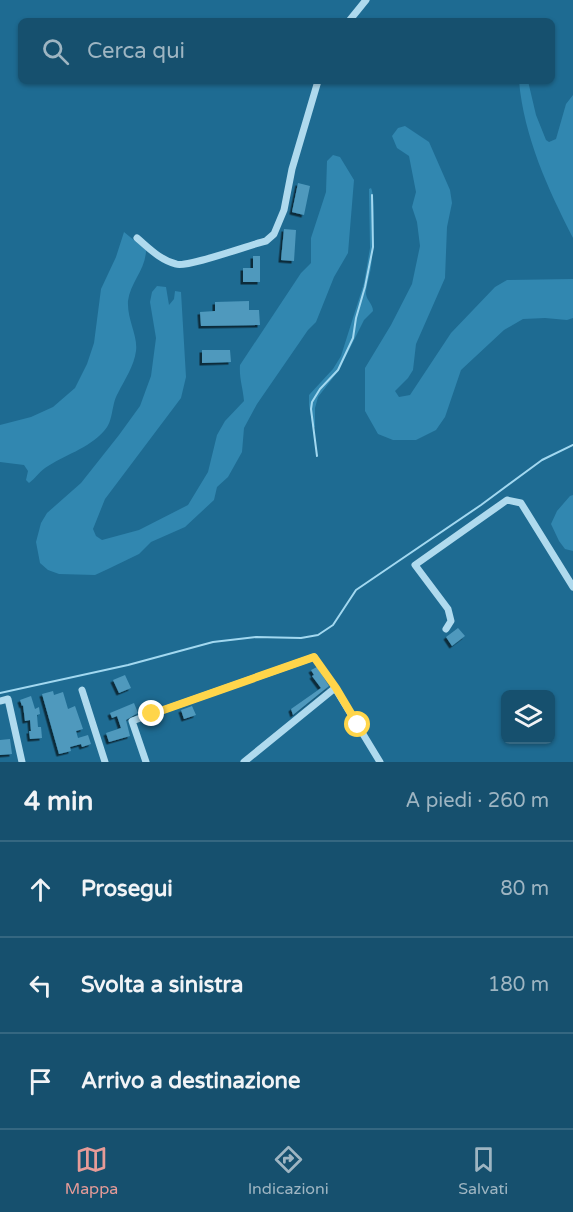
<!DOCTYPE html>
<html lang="it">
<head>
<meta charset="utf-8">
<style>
	body { margin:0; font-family:"Varela Round",sans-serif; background:#235a76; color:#f1f3f6 }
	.controls { position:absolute; right:18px; bottom:18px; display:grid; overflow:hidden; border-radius:9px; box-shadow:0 2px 4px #0004 }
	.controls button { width:54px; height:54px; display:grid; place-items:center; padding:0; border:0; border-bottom:2px solid #356781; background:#16506e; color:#f1f3f6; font:30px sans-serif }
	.stop { position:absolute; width:18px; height:18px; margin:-14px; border:4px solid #ffd54a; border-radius:50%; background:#fff }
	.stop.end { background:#ffd54a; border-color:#fff; box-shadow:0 2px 6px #0008 }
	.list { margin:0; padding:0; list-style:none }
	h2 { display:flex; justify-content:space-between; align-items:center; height:78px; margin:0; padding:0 24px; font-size:26px }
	h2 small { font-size:20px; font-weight:400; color:#9eb5c2 }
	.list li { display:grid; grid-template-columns:39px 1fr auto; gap:18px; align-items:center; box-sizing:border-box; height:96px; padding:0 24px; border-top:2px solid #356781 }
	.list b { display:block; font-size:22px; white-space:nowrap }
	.list em { font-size:20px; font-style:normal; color:#9eb5c2 }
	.icon { flex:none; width:33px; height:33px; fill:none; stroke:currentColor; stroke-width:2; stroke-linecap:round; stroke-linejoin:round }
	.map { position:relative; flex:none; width:573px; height:762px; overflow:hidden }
	.search { position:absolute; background:#16506e; box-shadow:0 2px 4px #0004; left:18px; right:18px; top:18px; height:66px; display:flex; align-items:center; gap:15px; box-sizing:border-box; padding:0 21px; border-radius:9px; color:#9eb5c2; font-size:22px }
	.sheet { height:366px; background:#16506e }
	nav { display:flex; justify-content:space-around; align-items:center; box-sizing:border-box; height:84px; border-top:2px solid #356781; background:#16506e; font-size:16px; color:#9eb5c2 }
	nav a { display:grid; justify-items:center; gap:3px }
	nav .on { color:#e69b98 }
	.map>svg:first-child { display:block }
	.green { fill:#3187b0 }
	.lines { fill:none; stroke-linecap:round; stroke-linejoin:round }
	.stream { stroke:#a2d8f0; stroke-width:2 }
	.building { fill:#4f99bd; filter:url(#shadow) }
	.path { stroke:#afdaee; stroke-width:1.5; stroke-dasharray:3 4.5; stroke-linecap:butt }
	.minor { stroke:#afdaee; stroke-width:7 }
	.route { stroke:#ffd54a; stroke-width:8 }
</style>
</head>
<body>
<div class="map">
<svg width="573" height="762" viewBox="0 0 573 762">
	<defs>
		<filter id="shadow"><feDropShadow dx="-2.5" dy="2.5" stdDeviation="0" flood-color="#0009"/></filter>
	</defs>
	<rect width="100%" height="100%" fill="#1e6b92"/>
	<path class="green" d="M519 81H528L536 115 546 140 549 142 556 139 566 104 573 95V238C548 189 524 137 519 81Z
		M405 126 429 142 450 190 452 203 447 227 445 278 416 344 413 370 408 378 395 391 399 397 410 395 451 333 495 287 507 280 573 279V318L567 320 545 318 523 319 504 330 461 370 445 417 436 430 416 440H393L378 434 365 411V368L391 325 412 284 420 246 417 222 412 207 416 192 409 156 397 148 392 136 398 128Z
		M333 155 340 157 354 180 348 253 334 277 316 322 308 330 257 404 244 428 242 452 228 477 217 487 214 500 185 527 151 542 139 554 108 569 95 575 59 574 48 570 40 563 36 542 41 523 47 513 81 483 119 435 140 406 151 376 156 338 150 302 152 292 157 286 166 287 169 305 174 299 175 291 181 292 186 377 181 398 105 499 93 529 96 536 102 540 139 530 188 505 208 472 217 435 225 421 244 401C243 388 239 378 240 365L301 273 311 263V238L326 192 327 161Z
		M371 188C376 197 373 253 371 267 370 275 366 286 366 294 367 301 373 304 373 311L364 320 339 370 318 397 315 408V427L313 428 309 405V395L333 369 341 356 364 283 370 248 369 189Z
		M124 232 146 250C146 269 130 283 128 301 127 320 138 335 136 351 134 366 125 379 118 393 111 404 114 421 104 431 88 449 64 455 45 468 39 472 35 479 29 483L26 480 28 471 24 465 0 462V425L31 417 53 407 75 388 87 364 94 343 101 289 116 257Z
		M573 495V551L565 549 559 541 551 524 557 511 570 496Z"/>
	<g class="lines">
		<path class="stream" d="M317 456 311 409 312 402 320 389 338 370 353 338 356 318 365 287 373 247 372 195
			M0 693 128 665 213 642 256 637 301 638 318 635 333 625 356 590 481 505 542 460 573 445"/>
	</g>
	<path class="building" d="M298 183 310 186 304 215 292 212Z
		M284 229 296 230 294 261 281 260Z
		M253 256H260V282H243V268H253Z
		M249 301V310H259L260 325 201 326 200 312 215 311V302Z
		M202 350H230L231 362 202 363Z
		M458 628 465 636 452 646 446 637Z
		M317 667 329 686 293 715 291 709 321 688 312 676 314 675 311 670Z
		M125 675 131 688 119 693 113 680Z
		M53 691 54 695 63 692 68 709 75 706 83 729 76 731 78 738 88 735 91 744 82 747 81 744 70 747 71 751 59 754 42 694Z
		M31 696 35 709 39 707 40 714 37 715 38 727H41L42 738 30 739 29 731H31L30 720 25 721 23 705 22 706 20 700Z
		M134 703 138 713 126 720 130 736 109 742 106 733 121 728 117 716 112 718 110 713Z
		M192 706 196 715 184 719 181 710Z
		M10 739 12 754 0 755V740Z"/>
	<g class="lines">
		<path class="path" d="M318 662 332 683"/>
		<path class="minor" d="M349 21 366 0
			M137 238C149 248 160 260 176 264 187 268 249 245 266 241L274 234 284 210 292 169 318 81
			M446 629 451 621 448 609 415 565 507 500 521 503 573 587
			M82 690 105 762
			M0 701 8 699 22 762
			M146 762 132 721 314 657
			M244 762 335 688 380 762"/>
	</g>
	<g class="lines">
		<path class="route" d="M152 714 314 657 336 688 358 725"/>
	</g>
</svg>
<div class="controls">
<button><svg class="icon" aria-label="layers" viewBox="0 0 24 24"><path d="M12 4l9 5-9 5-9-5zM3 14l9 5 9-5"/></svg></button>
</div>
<div class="stop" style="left:358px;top:725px"></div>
<div class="stop end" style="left:152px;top:714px"></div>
<div class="search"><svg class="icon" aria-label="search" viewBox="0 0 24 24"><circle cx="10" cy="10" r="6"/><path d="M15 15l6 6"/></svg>Cerca qui</div>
</div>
<section class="sheet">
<h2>4 min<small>A piedi · 260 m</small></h2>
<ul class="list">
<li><svg class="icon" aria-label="ahead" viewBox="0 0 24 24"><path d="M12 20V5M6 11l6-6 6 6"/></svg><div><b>Prosegui</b></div><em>80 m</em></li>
<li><svg class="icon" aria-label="left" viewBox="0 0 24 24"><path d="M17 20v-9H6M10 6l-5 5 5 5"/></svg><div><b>Svolta a sinistra</b></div><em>180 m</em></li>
<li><svg class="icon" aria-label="arrive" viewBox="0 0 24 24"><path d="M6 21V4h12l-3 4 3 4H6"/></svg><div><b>Arrivo a destinazione</b></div></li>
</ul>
</section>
<nav>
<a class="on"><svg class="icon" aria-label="map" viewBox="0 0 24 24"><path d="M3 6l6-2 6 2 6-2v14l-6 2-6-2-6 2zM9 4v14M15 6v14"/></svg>Mappa</a>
<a><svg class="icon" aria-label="directions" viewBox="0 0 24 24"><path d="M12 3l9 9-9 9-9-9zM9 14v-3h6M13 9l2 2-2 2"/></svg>Indicazioni</a>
<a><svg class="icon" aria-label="saved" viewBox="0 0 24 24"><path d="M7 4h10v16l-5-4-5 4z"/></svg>Salvati</a>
</nav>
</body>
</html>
